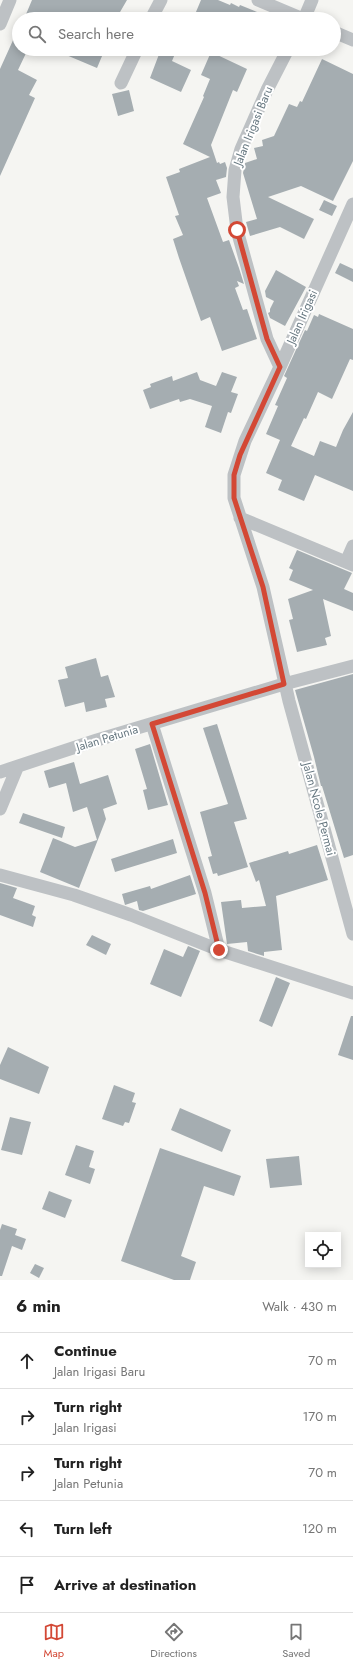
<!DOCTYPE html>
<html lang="en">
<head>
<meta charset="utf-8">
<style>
	body { margin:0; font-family:Jost,sans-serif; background:#f2f2f2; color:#222 }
	.controls { position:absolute; right:12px; bottom:12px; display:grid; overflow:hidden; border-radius:0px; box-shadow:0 2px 10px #0003 }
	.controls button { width:36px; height:36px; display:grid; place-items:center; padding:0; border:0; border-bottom:1px solid #e0e0e0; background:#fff; color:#222; font:20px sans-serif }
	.stop { position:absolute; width:12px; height:12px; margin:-9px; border:3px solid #d34835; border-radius:50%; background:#fff }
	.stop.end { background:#d34835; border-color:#fff; box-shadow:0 1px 4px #0008 }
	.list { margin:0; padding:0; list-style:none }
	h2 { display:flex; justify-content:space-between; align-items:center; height:52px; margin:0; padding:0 16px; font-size:17px }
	h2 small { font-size:13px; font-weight:400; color:#767676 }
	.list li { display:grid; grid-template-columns:26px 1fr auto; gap:12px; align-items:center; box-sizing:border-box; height:56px; padding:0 16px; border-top:1px solid #e0e0e0 }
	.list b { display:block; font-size:15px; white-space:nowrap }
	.list p { margin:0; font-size:13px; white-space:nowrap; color:#767676 }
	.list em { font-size:13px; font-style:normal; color:#767676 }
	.icon { flex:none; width:22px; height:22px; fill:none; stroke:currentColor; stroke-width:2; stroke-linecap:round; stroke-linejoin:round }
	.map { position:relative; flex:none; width:353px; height:1280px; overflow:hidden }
	.search { position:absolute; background:#fff; box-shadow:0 2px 10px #0003; left:12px; right:12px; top:12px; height:44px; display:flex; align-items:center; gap:10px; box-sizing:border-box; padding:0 14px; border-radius:22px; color:#767676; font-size:15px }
	.sheet { height:332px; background:#fff }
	nav { display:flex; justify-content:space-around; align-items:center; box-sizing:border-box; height:56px; border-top:1px solid #e0e0e0; background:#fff; font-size:11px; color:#767676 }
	nav a { display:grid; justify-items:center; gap:2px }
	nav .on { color:#d34835 }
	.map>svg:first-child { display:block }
	.building { fill:#a5adb1 }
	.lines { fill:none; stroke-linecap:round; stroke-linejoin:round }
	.minor { stroke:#bdc1c4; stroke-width:13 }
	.route { stroke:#d34835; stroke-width:5 }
	.labels { text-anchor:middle; stroke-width:4; stroke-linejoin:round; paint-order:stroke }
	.street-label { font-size:12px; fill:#677881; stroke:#fff }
</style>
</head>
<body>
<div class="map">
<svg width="353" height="1280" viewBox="0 0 353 1280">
	<rect width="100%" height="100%" fill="#f5f5f2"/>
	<path class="building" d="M32 0H127L116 19H24Z
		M201 0H218L230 5 231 3 239 7 240 5 274 19H193Z
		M19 27V49H28L18 70 37 80 29 95 35 98 0 176V69Z
		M52 49H105L97 68Z
		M161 49H177L172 61 191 70 181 92 150 78Z
		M211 52 247 69 237 92 233 90 211 145 217 163 219 162 220 164 225 162 227 168 226 177 216 180 221 193 207 198 223 242 229 240 239 268 244 284 237 281 239 286 235 288 243 310 247 309 257 339 222 351 210 317 201 321 179 258 173 239 183 235 175 216 179 215 166 177 180 172 179 169 210 157 183 144 204 97 203 96 210 79 201 75Z
		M322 59 353 74V161L333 201 301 186 268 197 314 219 304 239 280 227 250 236 246 222 257 219 243 173 245 163 257 159 254 148 263 146 262 140 274 136 289 104 297 107 300 101 302 102Z
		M129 90 134 111 118 116 112 94Z
		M324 200 337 206 332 216 319 210Z
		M340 263 353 269V282L335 273Z
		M276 270 306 287 285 326 270 318 268 313 270 312V309L274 301 266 297 265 291Z
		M319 314 353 329V360L350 359 332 399 318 392 306 419 304 418 291 446 314 456 320 441 336 447 343 430 353 412V491L315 475 304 501 278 490 282 480 266 473 280 440 266 434 278 406 275 405 287 378 284 376 305 330 307 331 314 315 318 317Z
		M197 372 200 380 216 386 222 372 237 377 231 392 238 394 231 413 228 412 221 433 205 427 212 406 190 399 180 402 179 399 150 409 143 390 151 387 150 384 172 376 173 381Z
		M297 550 352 573 344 589 353 593V611L323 599 331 636 325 638 327 645 297 652 289 620 293 619 288 599 313 590 289 580 293 570 289 568Z
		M96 658 101 677 108 675 115 697 105 699 107 707 86 712 84 702 65 707 58 680 68 678 65 667Z
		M353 674V855L344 858 322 786H321L314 757 295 690Z
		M217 724 247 819 234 822 248 867 218 876 217 873 213 874 208 857 212 856 200 812 228 804 203 728Z
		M150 744 168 805 148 810 143 790 147 789 135 749Z
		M74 762 80 784 108 775 117 804 103 809 106 819 79 888 40 872 53 838 75 847 97 840 87 807 73 812 66 783 49 788 44 771Z
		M23 813 65 827 62 838 19 823Z
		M173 839 177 853 115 872 111 859Z
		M317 845 328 880 276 896 282 950 264 952V956L248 951 247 942 227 944 221 902 241 900 242 908 266 906 259 880 256 882 249 863 288 851 289 854Z
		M190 875 196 894 143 911 139 910 137 901 125 905 122 894 150 886 151 889Z
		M0 883 17 888 13 898 35 906 32 915 36 917 33 927 0 915Z
		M92 935 111 944 106 955 86 945Z
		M188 946 200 951 181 997 150 984 164 949 183 957Z
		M276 977 290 983 272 1027 259 1021Z
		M351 1016H353V1060L338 1055Z
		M8 1047 49 1067 39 1094 0 1079V1065Z
		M114 1085 135 1093 132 1102 136 1103 129 1123 125 1122 123 1126 102 1119Z
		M180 1108 231 1130 222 1152 171 1130Z
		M10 1117 31 1122 22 1155 1 1150Z
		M76 1145 94 1151 89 1167 95 1169 90 1184 65 1175Z
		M160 1148 241 1176 234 1196 204 1186 181 1256 196 1262 190 1280H174L121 1261Z
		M299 1156 302 1185 270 1188 266 1159Z
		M49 1191 72 1200 65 1218 42 1209Z
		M2 1224 17 1229 15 1235 26 1239 22 1250 12 1246 2 1276H0V1230Z
		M35 1264 44 1268 39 1278 30 1273Z"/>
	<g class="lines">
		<path class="minor" d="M258 0 303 19
			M151 19 161 0
			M304 19 312 0
			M0 24 10 0
			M334 32 353 40
			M121 83 137 49
			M353 204 280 367 245 441 234 475V498L263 587 289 701 353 934
			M280 367 267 339 237 230 233 197 235 170 241 149 267 90 288 49
			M240 518 353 565
			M346 562 353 546
			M152 724 205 893 219 950
			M0 772 97 740 284 684 353 666
			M0 809 17 768
			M0 875 74 895 131 915 219 950 353 993"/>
	</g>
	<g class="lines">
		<path class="route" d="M219 950 205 893 152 724 284 684 263 587 234 498V475L240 455 280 367 267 339 237 230"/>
	</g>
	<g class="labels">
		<g class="street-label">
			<text transform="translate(253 126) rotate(-68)" y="4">Jalan Irigasi Baru</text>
			<text transform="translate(302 317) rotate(-66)" y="4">Jalan Irigasi</text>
			<text transform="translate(107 738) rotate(-17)" y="4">Jalan Petunia</text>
			<text transform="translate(319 809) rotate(75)" y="4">Jalan Ncole Permai</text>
		</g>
	</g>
</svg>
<div class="controls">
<button><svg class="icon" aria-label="locate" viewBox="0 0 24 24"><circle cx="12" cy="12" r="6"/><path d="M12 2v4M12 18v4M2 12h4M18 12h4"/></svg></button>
</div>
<div class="stop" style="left:237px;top:230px"></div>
<div class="stop end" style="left:219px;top:950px"></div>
<div class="search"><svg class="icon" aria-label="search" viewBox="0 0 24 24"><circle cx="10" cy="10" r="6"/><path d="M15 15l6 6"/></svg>Search here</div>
</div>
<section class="sheet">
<h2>6 min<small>Walk · 430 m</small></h2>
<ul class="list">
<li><svg class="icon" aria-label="ahead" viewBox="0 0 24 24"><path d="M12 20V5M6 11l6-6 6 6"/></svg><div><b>Continue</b><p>Jalan Irigasi Baru</p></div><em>70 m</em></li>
<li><svg class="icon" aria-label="right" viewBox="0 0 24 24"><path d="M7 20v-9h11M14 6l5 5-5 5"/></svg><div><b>Turn right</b><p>Jalan Irigasi</p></div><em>170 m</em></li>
<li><svg class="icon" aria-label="right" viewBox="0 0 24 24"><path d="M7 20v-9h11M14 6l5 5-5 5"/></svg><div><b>Turn right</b><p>Jalan Petunia</p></div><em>70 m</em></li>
<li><svg class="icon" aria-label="left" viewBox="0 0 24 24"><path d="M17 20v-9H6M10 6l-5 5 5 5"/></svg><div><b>Turn left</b></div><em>120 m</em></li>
<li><svg class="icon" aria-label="arrive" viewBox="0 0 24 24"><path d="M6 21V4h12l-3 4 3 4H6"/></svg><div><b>Arrive at destination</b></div></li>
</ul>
</section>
<nav>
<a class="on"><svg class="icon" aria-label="map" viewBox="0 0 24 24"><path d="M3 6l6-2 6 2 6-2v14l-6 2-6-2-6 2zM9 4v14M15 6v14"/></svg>Map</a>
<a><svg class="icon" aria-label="directions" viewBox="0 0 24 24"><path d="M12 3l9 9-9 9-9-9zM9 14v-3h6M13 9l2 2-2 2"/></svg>Directions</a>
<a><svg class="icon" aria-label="saved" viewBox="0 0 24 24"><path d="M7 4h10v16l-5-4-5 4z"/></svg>Saved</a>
</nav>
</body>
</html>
